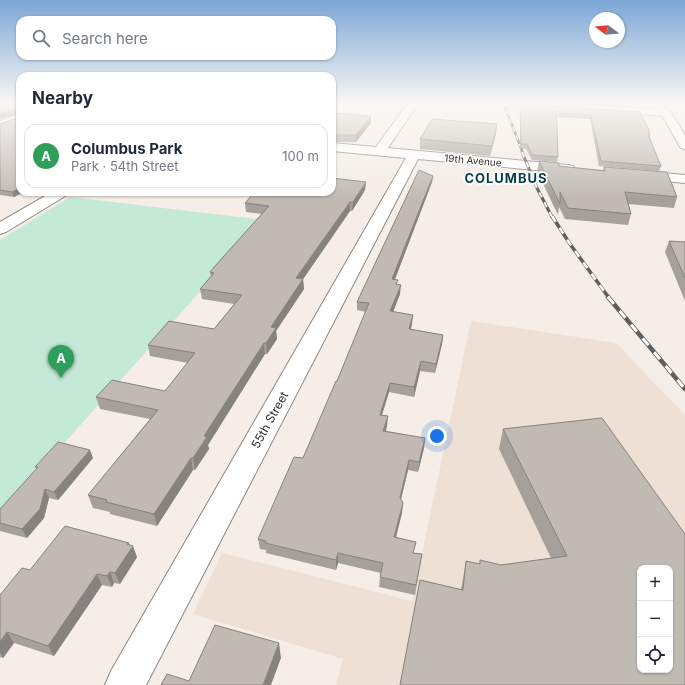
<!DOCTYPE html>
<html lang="en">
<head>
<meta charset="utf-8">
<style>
	body { margin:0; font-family:Inter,sans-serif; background:#f6f6f7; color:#1f2937 }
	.controls { position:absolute; right:12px; bottom:12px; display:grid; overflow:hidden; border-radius:8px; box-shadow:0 1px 3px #0004 }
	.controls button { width:36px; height:36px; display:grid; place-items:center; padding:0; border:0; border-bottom:1px solid #e0e1e3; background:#fff; color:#1f2937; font:20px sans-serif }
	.compass { position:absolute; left:589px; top:12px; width:36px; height:36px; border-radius:50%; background:#fff; box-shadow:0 1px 3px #0004; rotate:286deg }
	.you { position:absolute; left:437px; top:436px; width:14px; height:14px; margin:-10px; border:3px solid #fff; border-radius:50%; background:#1a73e8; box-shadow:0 0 0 6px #1a73e833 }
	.badge { display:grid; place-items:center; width:26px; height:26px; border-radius:50%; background:#0e85aa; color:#fff; font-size:13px; font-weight:700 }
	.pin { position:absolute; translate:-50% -33px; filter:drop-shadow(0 1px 2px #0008) }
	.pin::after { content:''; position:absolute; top:21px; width:14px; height:12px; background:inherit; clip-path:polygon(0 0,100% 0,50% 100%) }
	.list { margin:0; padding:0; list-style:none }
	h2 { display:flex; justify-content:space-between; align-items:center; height:52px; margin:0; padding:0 16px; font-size:17px }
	h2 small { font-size:13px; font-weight:400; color:#747a83 }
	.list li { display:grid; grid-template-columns:26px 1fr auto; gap:12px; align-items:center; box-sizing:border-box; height:64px; margin:0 8px 8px; padding:0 8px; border:1px solid #e0e1e3; border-radius:12px }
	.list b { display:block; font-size:15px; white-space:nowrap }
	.list p { margin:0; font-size:13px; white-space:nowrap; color:#747a83 }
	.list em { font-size:13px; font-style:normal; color:#747a83 }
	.icon { flex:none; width:22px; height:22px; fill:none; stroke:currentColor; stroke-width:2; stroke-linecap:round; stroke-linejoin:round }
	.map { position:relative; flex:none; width:685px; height:685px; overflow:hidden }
	.search { position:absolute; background:#fff; box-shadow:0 1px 3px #0004; left:16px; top:16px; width:320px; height:44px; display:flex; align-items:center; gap:10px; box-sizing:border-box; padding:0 14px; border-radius:12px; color:#747a83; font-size:15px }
	.panel { position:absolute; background:#fff; box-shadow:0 1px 3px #0004; left:16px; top:72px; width:320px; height:124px; border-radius:12px }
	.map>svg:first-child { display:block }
	.built { fill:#efe0d5; fill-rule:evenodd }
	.green { fill:#c4e9d7 }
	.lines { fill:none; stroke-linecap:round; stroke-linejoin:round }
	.street-casing { stroke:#8e8681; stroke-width:2 }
	.secondary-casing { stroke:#8e8681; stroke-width:2 }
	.street { fill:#fff; fill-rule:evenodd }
	.secondary { fill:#fff; fill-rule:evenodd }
	.rail-far3-casing { stroke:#625e5b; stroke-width:2.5 }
	.rail-far2-casing { stroke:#625e5b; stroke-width:3 }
	.rail-far1-casing { stroke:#625e5b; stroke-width:3.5 }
	.rail-casing { stroke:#625e5b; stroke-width:4.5 }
	.rail-far3 { stroke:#fff; stroke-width:1.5; stroke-dasharray:4.5; stroke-linecap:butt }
	.rail-far2 { stroke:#fff; stroke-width:2; stroke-dasharray:5.5; stroke-linecap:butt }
	.rail-far1 { stroke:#fff; stroke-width:2.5; stroke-dasharray:7; stroke-linecap:butt }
	.rail { stroke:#fff; stroke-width:3; stroke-dasharray:9; stroke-linecap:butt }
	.wall { fill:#a5a09a }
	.shaded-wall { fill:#86827d }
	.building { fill:#c0bab3; stroke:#86827d; fill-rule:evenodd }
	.labels { text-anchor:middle; stroke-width:3.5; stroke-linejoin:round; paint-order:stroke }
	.far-street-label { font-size:10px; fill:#33302e; stroke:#fff }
	.street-label { font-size:12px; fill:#33302e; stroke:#fff }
	.far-district-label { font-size:13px; font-weight:bold; letter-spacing:1px; fill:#073c4d; stroke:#fff }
</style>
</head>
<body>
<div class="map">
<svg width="685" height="685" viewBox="0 0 685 685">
	<rect width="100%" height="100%" fill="#f5ede6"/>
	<path class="built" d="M471 321 616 343 685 415V685H336L343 659 193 614 222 553 412 601ZM640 568H670V670H640Z"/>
	<path class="green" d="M70 197 264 220 0 515V240Z"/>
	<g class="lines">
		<g class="street-casing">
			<path id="street" d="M409 102H419L388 148 568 165 573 166 575 169 573 172 568 173 418 159 146 685H105L111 671 406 158 332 151V143L376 147Z
				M499 102H549L666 110 671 113 666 116 504 105Z
				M20 114V121L0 128V121Z
				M640 171 685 175V183L635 178 633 175 635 172Z
				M52 192H69L67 195 6 232 0 234V222Z"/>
		</g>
		<g class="secondary-casing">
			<path id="secondary" d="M647 102H658L670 111 685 135V149L681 148 679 145 662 115Z"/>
		</g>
		<use href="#street" class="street"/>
		<use href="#secondary" class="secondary"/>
		<g class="rail-far3-casing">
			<path id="rail-far3" d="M503 102 523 153"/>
		</g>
		<g class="rail-far2-casing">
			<path id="rail-far2" d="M522 152 537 188 552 217"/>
		</g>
		<g class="rail-far1-casing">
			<path id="rail-far1" d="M552 216 570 244 609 298"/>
		</g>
		<g class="rail-casing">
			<path id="rail" d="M608 297 685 389"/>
		</g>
		<use href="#rail-far3" class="rail-far3"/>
		<use href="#rail-far2" class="rail-far2"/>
		<use href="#rail-far1" class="rail-far1"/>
		<use href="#rail" class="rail"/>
	</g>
	<path class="wall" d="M332 102H333V113L371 123 356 142H332Z
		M572 102H635H629L628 106Z
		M520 104 640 112 650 135V138L661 166 659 171 599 166 590 119 556 117 558 157 557 162 532 160 526 149 520 148Z
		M20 113V192H28L24 195 20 194 14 197 0 195V124L20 117Z
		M496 133 490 156 420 149V139Z
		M539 161 559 166 603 170 604 167 677 197 674 208 628 204 631 214 628 225 565 219 559 207 558 215 537 171Z
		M433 176 432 182 395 279 400 294 393 312 412 324 411 329 443 335 442 344 435 373 420 371 414 397 389 392 382 415 387 426 386 431 425 438 424 448 418 472 408 470 401 499 402 513 396 538 414 553 422 554 415 595 379 587 380 577 381 573 338 563 336 570 266 553V550L260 549 258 539 303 458 337 381 366 312 357 310V302Z
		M365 190 352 211H350L303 279 304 289 276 331 277 339 267 354H265L208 445 209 449 195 470H193L157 526 110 514V512L93 508 88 495 150 419 100 409 96 397 165 391 188 363 150 356 148 345 214 329 234 304 202 299 200 289 211 276 210 272 262 214 246 212 245 203Z
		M669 241 685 242V301L665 252Z
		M503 429 685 685 461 590 466 561 479 564 480 560 501 565 551 558 499 449Z
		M93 458 58 500 49 498 44 518 27 538 0 531V509L37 469 35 467Z
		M129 545 137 557 120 584 114 583 112 587 102 585 54 656 14 643 3 658 0 657V595Z"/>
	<path class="shaded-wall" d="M18 108 20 113 0 119V114Z
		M371 116V123L356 142V135Z
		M497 124 496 133 490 156 492 146Z
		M433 176 432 182 392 287V279Z
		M366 182 365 190 352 211 353 202Z
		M18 189 20 194 14 197 12 192Z
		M23 192H28L24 195Z
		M350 202V211L297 288 296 278Z
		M303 279 304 289 276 331 277 339 267 354 266 343 271 327Z
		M401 285 400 294 390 320V311Z
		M413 315 412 324 408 338 409 329Z
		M443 335 442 344 435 373 436 364Z
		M264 343 265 354 208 445 209 449 195 470 193 458 204 436Z
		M421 361 420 371 414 397V387Z
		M390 383 389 392 379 424 380 415Z
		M388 416 387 426 383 440V431Z
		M425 438 424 448 418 472 419 462Z
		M90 450 93 458 58 500 54 492Z
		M191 458 193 470 157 526 154 514Z
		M409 460 408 470 399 507 400 497Z
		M45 489 49 498 44 518 27 538 22 529Z
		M403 503 402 513 393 547 394 537Z
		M129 543 131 550 133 546 137 557 120 584 115 573Z
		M338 553V563L336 570V560Z
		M110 572 114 583 112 587 107 576Z
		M97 574 102 585 54 656 48 646Z
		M7 632 14 643 3 658 0 653V642Z
		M279 643 281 658 271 685H263Z"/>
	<path class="building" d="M0 102H20V109L18 108 0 114Z
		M520 104 640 112 649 130 650 135H648L661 166 601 161 591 115 555 113 557 123 558 157 532 155 527 144H521Z
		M20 113V189H18L12 192 0 190V124L20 117Z
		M332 113 371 116 356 135H332Z
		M432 119 497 124 492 146 420 139Z
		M539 161 559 163V166L605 171 604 167 667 172 677 197 625 192 631 214 568 208 560 192V204Z
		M419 170 433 176 392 279 398 280 396 284 401 285 390 311 413 315 409 329 443 335 436 364 421 361 414 387 390 383 380 415 388 416 383 431 425 438 419 462 409 460 400 497 403 503 394 537 416 542 413 553 422 554 416 585 380 577 383 563 338 553 336 560 265 543 266 541 258 539 294 457 303 458 336 381H337L369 303 357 302Z
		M332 178 366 182 353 202H350L296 278 303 279 271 327 276 328 266 343H264L204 436 207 437 193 458H191L154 514 106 502 107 500 88 495 158 410 96 397 112 380 165 391 195 353 148 345 169 321 214 329 242 295 200 289 214 273 210 272 215 266 269 206 245 203 255 192H332Z
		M669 241 685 242V278Z
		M602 418 685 534V685H400L420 580 463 590 466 561 480 564V560L501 565 567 556 503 429ZM640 568H670V670H640Z
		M58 442 90 450 54 492 45 489 40 509 22 529 0 523V509L38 467H35Z
		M65 526 129 543 127 544 133 546 115 573 110 572 107 576 97 574 48 646 7 632 0 642V595L22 568 30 570Z
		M215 625 279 643 263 685H161L167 674 189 681Z"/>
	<linearGradient id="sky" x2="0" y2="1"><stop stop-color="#7ca6d6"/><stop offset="0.52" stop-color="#faf7f4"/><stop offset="1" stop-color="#faf7f4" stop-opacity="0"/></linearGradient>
	<rect width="685" height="198" fill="url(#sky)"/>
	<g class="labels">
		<g class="far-street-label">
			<text transform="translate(473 160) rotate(5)" y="4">19th Avenue</text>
		</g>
		<g class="street-label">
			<text transform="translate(270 420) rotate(-61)" y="4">55th Street</text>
		</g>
		<g class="far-district-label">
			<text x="506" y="183">COLUMBUS</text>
		</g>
	</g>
</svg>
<div class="controls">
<button>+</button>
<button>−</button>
<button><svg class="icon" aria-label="locate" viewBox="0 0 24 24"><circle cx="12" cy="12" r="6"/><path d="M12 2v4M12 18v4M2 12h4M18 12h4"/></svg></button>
</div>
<svg class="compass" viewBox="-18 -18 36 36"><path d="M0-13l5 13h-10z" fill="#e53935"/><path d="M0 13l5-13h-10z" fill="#747a83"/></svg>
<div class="you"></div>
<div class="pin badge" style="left:61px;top:378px;background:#2e9e5b">A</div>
<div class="search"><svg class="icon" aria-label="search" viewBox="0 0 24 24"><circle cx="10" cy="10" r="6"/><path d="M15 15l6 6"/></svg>Search here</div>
<section class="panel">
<h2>Nearby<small></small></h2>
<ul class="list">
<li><span class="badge" style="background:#2e9e5b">A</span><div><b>Columbus Park</b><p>Park · 54th Street</p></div><em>100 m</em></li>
</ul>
</section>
</div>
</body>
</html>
